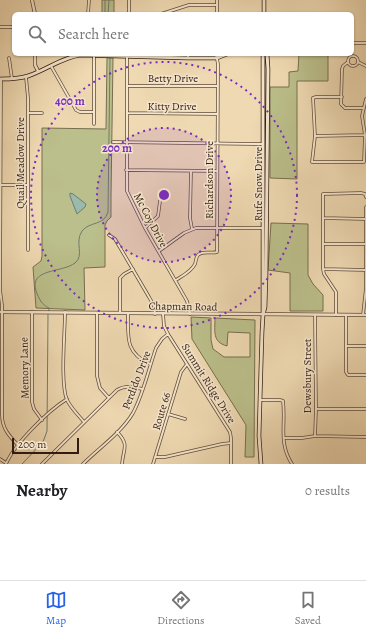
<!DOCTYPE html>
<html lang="en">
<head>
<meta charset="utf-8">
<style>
	body { margin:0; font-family:Alegreya,serif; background:#f2f2f2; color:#202124 }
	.scale { position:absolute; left:12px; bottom:10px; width:67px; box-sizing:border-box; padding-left:4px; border:2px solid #331d11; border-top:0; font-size:11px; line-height:14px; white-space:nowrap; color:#331d11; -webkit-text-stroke:3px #f5e6cd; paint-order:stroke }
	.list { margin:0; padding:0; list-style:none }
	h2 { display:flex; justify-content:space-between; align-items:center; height:52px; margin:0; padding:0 16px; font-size:17px }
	h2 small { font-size:13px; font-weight:400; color:#757577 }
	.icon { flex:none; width:22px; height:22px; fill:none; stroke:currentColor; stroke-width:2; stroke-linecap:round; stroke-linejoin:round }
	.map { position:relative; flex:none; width:366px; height:464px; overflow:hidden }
	.search { position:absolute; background:#fff; box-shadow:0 1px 3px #0004; left:12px; right:12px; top:12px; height:44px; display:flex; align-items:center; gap:10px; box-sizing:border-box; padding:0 14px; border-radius:6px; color:#757577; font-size:15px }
	.sheet { height:116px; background:#fff }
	nav { display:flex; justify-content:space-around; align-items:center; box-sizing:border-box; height:56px; border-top:1px solid #e0e0e0; background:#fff; font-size:11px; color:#757577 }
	nav a { display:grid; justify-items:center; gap:2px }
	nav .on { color:#2563eb }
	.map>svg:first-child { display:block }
	.green { fill:#bbbf8b; stroke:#776e4e }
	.water { fill:#9abaad; stroke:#717b6f }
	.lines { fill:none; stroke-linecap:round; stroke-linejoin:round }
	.stream { stroke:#717b6f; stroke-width:1 }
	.minor-casing { stroke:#624c39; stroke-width:3.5 }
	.tertiary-casing { stroke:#624c39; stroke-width:4 }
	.secondary-casing { stroke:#331d11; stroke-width:4.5 }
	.minor { stroke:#f5e6cd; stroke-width:2 }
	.tertiary { stroke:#f5e6cd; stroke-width:2.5 }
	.secondary { stroke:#f5e6cd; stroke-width:3 }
	.ring { fill:none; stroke:#7b2cbf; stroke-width:2; stroke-dasharray:2 4 }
	.labels { text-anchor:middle; stroke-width:3; stroke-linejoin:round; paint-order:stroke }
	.street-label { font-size:11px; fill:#331d11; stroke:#f5e6cd }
	.centre { fill:#7b2cbf; stroke:#f5e6cd; stroke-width:2 }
	.ring-label { font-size:12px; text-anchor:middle; font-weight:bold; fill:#7b2cbf; stroke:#f5e6cd; stroke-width:3; stroke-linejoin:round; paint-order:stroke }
</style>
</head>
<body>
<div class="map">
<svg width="366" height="464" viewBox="0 0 366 464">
	<rect width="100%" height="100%" fill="#efd9b2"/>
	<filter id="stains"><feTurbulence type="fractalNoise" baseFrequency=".005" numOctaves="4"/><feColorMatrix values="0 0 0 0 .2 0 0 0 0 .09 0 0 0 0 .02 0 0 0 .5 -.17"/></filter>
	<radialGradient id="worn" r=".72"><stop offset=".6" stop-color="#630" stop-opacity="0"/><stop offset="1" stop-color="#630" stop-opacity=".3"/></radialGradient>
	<path class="green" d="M102 0H114V14H102Z
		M299 54H328V81H297V179L270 178V87H289V72L298 71Z
		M107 58H113L111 196V217L107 221 105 225V267L84 268 85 310 36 308 33 267 41 261 42 256V128L106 129Z
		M271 223 308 224V275L313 284 323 295V311H290V273L268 270Z
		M191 317 211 318V340L213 349 224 357H250V333L228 332 227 346C212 342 215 331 215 318L255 320 254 457H245L246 425 192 339Z"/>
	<path class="water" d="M70 193 73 194 86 204 85 207 77 214 70 196Z"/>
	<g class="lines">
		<path class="stream" d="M105 14V0
			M108 14 109 0
			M49 311V308C42 305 39 299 36 291 29 268 62 273 75 263 85 255 74 243 82 231 90 221 104 226 108 212L110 58
			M22 464 43 442 47 431 48 314"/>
		<g class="minor-casing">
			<path id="minor" d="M88 14 89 0
				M129 14V0
				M135 14H161L189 5H217
				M217 14V0
				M0 27H14
				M127 54V191L145 228 187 301 190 314
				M94 55V124
				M348 61a5 5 0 1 1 10 0a5 5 0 1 1-10 0Z
				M9 58 12 79
				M188 58V54
				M348 62 343 66 342 69 341 104 345 108H364
				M358 62 366 66
				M51 66 76 110 80 112H94
				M26 77 28 98V250
				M1 79 0 290 2 305V415C2 428 9 436 18 445
				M127 86H218
				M342 97H316L313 98 315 136 312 162H364L365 135 362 116 366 99
				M28 113H42
				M127 113 217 114
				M315 136 365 135
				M113 142 263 144
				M126 170 217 171
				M191 171 190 218 192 229
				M0 185H28
				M323 218 366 219
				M145 228 158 216 160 201
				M109 235 115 239 149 297 154 306 155 314
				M323 244H366
				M159 251 184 233 196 228H262
				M323 269 366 270
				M176 280C182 276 191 272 195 264 196 261 196 257 198 255 203 250 211 254 217 252V249L218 64 216 54
				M32 312V402L34 409 42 420
				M65 312C65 333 60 383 67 400 71 408 78 415 84 422
				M97 313V376L100 388 109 398
				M120 313V278L124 274 133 269
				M128 313C128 337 125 353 150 364
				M163 314 164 326 168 334 230 432 231 438V464
				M336 315V292L324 274 323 269V194L361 193 365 194 366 197
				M346 315V372L348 375H366
				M363 315 366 288V207
				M347 346H366
				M260 400H280L283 401C286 425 278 442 292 464
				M316 409H366
				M168 414 185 419
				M117 432C130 445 123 449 122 464
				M315 436 316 409 315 315
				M284 438H302L315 436 366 437
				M155 457H165L222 444 231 443
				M0 459 6 463
				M6 464C15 443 48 411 67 399
				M42 464 117 390C125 385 133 386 142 389
				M83 464C99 448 121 433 133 413 143 395 149 368 156 348L162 339 168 334
				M153 464 181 372 187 364"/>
		</g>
		<g class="tertiary-casing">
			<path id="tertiary" d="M32 0 35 14
				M352 43H366
				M35 54V65L38 71
				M0 312 366 315"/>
		</g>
		<g class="secondary-casing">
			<path id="secondary" d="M264 0V14
				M263 54V313
				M0 79C9 79 19 79 28 76 46 70 61 58 80 55L188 58H217L227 54
				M261 464 259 436 260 400 262 332 263 315 265 307 266 274 268 69 267 54"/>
		</g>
		<use href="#minor" class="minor"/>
		<use href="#tertiary" class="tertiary"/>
		<use href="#secondary" class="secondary"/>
	</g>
	<circle cx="164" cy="195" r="67" fill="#7b2cbf" fill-opacity=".12"/>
	<g class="ring">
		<circle cx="164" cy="195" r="67"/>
		<circle cx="164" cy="195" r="133"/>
	</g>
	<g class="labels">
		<g class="street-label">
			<text x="173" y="82">Betty Drive</text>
			<text x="172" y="110">Kitty Drive</text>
			<text transform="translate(20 163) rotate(-90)" y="4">Quail Meadow Drive</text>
			<text transform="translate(209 180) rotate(-90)" y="4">Richardson Drive</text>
			<text transform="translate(258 184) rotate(-90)" y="4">Rufe Snow Drive</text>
			<text transform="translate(151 220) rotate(62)" y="4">Mc Coy Drive</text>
			<text transform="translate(183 306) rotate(1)" y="4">Chapman Road</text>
			<text transform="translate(24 368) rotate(-91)" y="4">Memory Lane</text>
			<text transform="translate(307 376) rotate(-90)" y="4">Dewsbury Street</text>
			<text transform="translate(136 380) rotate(-69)" y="4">Perdido Drive</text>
			<text transform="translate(209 383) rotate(58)" y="4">Summit Ridge Drive</text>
			<text transform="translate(161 411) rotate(-73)" y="4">Route 66</text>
		</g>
	</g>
	<circle cx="164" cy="195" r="6" class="centre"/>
	<g class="ring-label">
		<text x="70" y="105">400 m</text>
		<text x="117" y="152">200 m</text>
	</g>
	<rect width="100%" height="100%" filter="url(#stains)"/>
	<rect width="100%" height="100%" fill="url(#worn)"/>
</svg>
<div class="scale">200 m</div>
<div class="search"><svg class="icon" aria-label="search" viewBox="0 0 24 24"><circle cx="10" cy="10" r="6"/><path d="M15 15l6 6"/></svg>Search here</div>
</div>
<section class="sheet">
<h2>Nearby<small>0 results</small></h2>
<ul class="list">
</ul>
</section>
<nav>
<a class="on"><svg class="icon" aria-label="map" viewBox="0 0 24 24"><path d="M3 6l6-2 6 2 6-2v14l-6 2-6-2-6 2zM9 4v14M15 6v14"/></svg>Map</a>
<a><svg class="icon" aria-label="directions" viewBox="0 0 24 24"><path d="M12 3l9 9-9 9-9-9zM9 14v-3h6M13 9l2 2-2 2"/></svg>Directions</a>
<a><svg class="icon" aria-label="saved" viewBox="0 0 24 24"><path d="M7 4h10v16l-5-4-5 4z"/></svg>Saved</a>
</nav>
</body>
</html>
